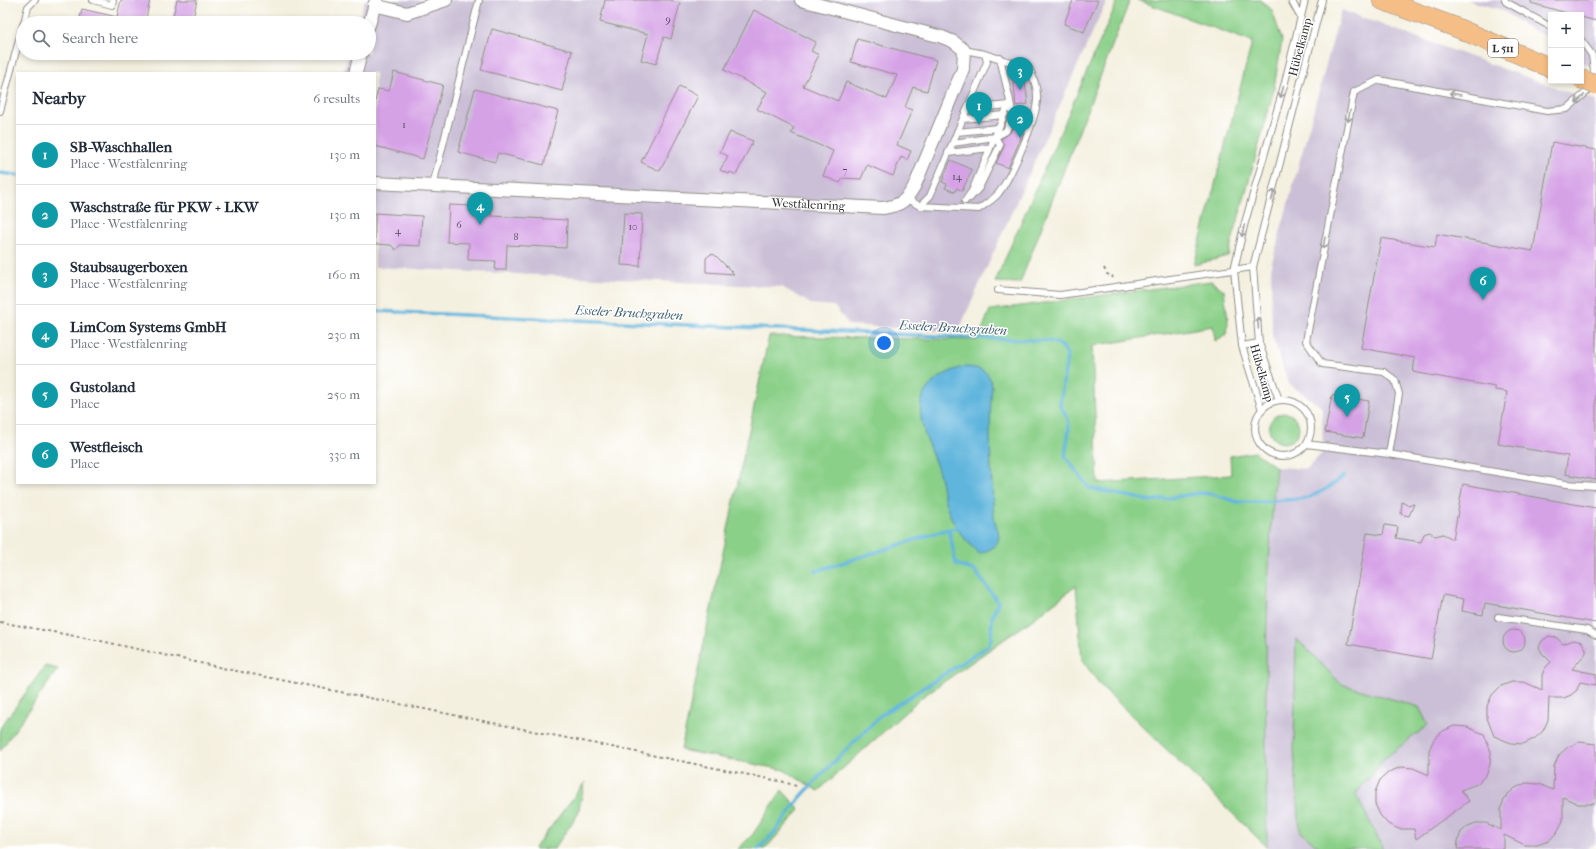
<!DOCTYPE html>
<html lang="en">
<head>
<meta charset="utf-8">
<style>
	body { margin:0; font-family:"IM FELL French Canon",serif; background:#f2f2f3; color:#1f2937 }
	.controls { position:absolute; right:12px; top:12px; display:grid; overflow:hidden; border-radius:0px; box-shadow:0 2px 6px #0003 }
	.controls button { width:36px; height:36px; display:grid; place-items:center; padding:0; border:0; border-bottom:1px solid #e0e1e3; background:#fff; color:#1f2937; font:20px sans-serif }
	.you { position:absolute; left:884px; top:343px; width:14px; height:14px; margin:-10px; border:3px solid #fff; border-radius:50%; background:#1a73e8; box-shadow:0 0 0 6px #1a73e833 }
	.badge { display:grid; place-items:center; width:26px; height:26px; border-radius:50%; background:#b5179e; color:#fff; font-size:13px; font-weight:700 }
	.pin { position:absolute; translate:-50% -33px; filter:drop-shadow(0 1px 2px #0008) }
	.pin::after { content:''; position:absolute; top:21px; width:14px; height:12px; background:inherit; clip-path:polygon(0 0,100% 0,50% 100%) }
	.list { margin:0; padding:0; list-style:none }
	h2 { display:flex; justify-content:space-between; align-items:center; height:52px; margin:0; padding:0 16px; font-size:17px }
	h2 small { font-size:13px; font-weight:400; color:#747a83 }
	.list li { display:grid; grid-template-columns:26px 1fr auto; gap:12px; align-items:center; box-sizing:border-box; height:60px; padding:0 16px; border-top:1px solid #e0e1e3 }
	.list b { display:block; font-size:15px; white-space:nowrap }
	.list p { margin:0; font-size:13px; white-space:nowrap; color:#747a83 }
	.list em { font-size:13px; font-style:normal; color:#747a83 }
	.icon { flex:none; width:22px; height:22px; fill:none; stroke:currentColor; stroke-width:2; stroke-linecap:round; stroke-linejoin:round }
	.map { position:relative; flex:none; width:1596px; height:849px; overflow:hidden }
	.search { position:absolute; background:#fff; box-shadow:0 2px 6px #0003; left:16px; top:16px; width:360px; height:44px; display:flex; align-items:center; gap:10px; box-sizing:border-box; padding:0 14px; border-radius:22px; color:#747a83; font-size:15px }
	.panel { position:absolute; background:#fff; box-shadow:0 2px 6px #0003; left:16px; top:72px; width:360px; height:412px; border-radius:0px }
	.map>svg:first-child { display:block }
	.industrial { fill:#cabfd6 }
	.green { fill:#8bd089; stroke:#5b7e5a }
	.water { fill:#61b5dd; stroke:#467084 }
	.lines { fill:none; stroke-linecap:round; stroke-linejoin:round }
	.stream { stroke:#61b5dd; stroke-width:3.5 }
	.building { fill:#d5a2e6 }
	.lane-casing { stroke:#908e85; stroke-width:8 }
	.street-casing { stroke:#908e85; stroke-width:14 }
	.primary-casing { stroke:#908e85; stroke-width:20 }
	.path { stroke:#908e85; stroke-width:2; stroke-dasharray:3 3; stroke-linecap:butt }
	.lane { stroke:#fff; stroke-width:6 }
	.street { stroke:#fff; stroke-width:12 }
	.primary { stroke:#f6be87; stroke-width:19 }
	.primary-bridge-casing { stroke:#908e85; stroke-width:20; stroke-linecap:butt }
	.primary-bridge { stroke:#f6be87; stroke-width:19 }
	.oneway { stroke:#a0a0a0 }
	.labels { text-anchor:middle; stroke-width:3; stroke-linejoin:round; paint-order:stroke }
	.number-label { font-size:10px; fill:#56495a }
	.shield { fill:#fff; stroke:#6b6b6b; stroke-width:1 }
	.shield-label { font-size:11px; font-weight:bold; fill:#2b2b2b }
	.street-label { font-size:12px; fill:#2b2b2b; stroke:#fff }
	.water-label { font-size:13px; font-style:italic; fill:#416272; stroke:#fff }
</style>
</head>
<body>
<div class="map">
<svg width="1596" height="849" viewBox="0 0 1596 849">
	<rect width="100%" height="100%" fill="#fff"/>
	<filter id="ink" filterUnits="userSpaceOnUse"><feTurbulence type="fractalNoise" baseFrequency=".025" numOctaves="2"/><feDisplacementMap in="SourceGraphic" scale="8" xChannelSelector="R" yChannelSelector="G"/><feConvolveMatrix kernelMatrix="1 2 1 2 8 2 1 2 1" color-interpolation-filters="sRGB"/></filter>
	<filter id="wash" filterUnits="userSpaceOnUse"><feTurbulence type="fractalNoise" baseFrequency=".012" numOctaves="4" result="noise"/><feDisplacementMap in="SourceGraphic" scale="16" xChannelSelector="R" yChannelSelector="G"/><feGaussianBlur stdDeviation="0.9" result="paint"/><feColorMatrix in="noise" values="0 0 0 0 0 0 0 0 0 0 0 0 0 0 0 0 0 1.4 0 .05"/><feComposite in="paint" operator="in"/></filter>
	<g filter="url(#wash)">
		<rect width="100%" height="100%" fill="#f4f0df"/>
		<path class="industrial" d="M365 0H1107L958 332 849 325 834 306 811 304 782 287 375 267V73H343L349 53H369V23H358Z
			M1467 0H1596V68L1581 62V15H1551V39L1527 27 1502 10Z
			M1341 10 1565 91 1596 100V843L1586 849H1270L1267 847 1265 696 1271 524 1276 467 1307 469 1323 452 1322 407 1289 384 1272 336 1271 266Z"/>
		<path class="green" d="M1118 0H1130L1020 283 995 282Z
			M1138 0H1260L1272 10 1282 40 1273 94 1228 256 1194 265 1252 42Z
			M1211 281 1224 290 1228 320 1227 334 1215 341 1213 326 1092 346 1098 483 1231 475 1230 456 1255 452 1276 467C1264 593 1265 720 1267 847L1101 686 1082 660 1076 586 1032 620 922 697 818 791 784 770 681 750 769 336 978 340 990 310Z
			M1269 428a15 15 0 1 1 30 0a15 15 0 1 1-30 0Z
			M1296 638 1341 684 1419 707 1428 725 1384 759 1356 794 1383 849H1321L1300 831 1294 749Z
			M45 666 58 669 0 751V728Z
			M585 782 578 814 554 849H534Z
			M782 790 800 810 765 849H738L753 834Z"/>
		<path class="water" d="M962 367C977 367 990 369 992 386 988 427 991 475 994 516 994 523 999 530 999 537 998 547 987 551 979 554 962 537 949 521 944 497 942 490 942 481 939 473 923 427 898 389 962 367Z"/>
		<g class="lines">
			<path class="stream" d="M0 173 17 175
				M375 311 1048 341C1059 343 1064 345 1067 356L1060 405 1068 419 1069 429 1065 456 1089 488 1151 501 1199 493 1212 494 1238 502H1261L1308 498 1328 488 1344 476
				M816 571 949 529
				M758 849 773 834 799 799 819 777 881 715 988 646 991 639 992 617 998 602 975 571 956 564 949 529 956 528"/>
		</g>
		<g id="blocks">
			<path class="building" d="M121 0H150L145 23 124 20V23H79L82 9 117 17Z
				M177 0H197L192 23H171Z
				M605 0H670L680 3 671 39 664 37 656 64 641 60 648 34 600 22Z
				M1073 0H1098L1084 32 1064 24Z
				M1531 0H1596V21L1581 17V15H1574L1531 3Z
				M754 10 816 42 811 51 819 55 803 86 838 101 846 82 887 99 897 75 851 62 857 39 936 60 927 91 913 87 905 107 912 110 897 145 911 151 907 160 901 157 893 176 867 165 861 179 843 178 840 183 823 176 833 151 791 133 794 128 757 109 767 92 724 70Z
				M492 29 572 51 562 91 481 70Z
				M394 72 443 85 423 159 375 146V102L378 89 389 91Z
				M1024 75 1028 104 1016 106 1013 76Z
				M679 86 698 96 660 171 641 162Z
				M475 89 558 111 544 165 498 153 495 162 458 152Z
				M1017 116 1028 121 1008 168 996 163 1004 147 1001 139 1010 133Z
				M730 132 753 141 736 175 730 172 729 174 720 170 728 156 720 152Z
				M1552 142 1596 150V480L1565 474 1568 456 1498 444 1507 392 1495 390V387L1413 372 1415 358 1361 348 1381 238 1435 247 1437 234 1533 251Z
				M951 160 972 170 962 191 957 188 955 192 945 188 947 184 942 182Z
				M449 205 492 207 491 216 567 220 566 248 507 245 506 270H495L496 261 468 260 469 243 447 242Z
				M375 213 422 216 420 246 400 245 396 250 391 245 375 244Z
				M624 213 642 214 640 266 621 265Z
				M711 254 715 255 734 274 706 272V258Z
				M1332 395 1369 401 1363 438 1325 432Z
				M1463 484 1596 508V623L1485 603 1483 615 1462 611 1464 599 1443 595 1431 659 1348 644 1367 533 1383 535 1385 525 1398 527 1396 538 1421 542 1424 534 1430 532 1435 536 1443 534 1453 539Z
				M1402 502 1407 505 1414 504 1409 516 1401 514Z
				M1503 641a11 11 0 1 1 22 0a11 11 0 1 1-22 0Z
				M1549 636 1557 638 1563 644 1574 640 1582 642 1586 649V653L1572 669 1596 674V685L1580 682 1577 690 1571 695 1564 698H1549L1548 720 1543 731 1534 739 1523 744 1511 743 1494 736 1487 718V706L1492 695 1501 686 1512 682H1524L1542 690V675L1545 668 1551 662 1542 653 1539 647 1542 641Z
				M1454 726 1467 727 1484 734 1491 752 1490 764 1486 775 1477 784 1461 790 1469 801 1416 839 1414 829H1399L1388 824 1380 815 1375 804V792L1380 780 1389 772 1401 767 1413 768 1429 775V750L1434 739 1443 731Z
				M1579 742 1596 744V802L1590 804H1578L1563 797V821L1557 832 1549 841 1537 845H1525L1504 835V849H1457L1458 841 1461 832 1468 826 1476 823H1486L1501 830V807L1506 796 1515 788 1526 783 1539 784 1553 790 1554 766 1559 755 1568 747Z"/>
		</g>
	</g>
	<g filter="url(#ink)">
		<use href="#blocks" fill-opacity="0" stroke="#908e85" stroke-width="1"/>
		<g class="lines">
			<g class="lane-casing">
				<path id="lane" d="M93 0 112 5 113 0
					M1291 0 1300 16
					M1505 0 1506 2 1551 27
					M24 23 28 7 35 0
					M1581 40 1592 55 1594 70 1589 90 1567 109 1547 111 1379 80 1354 92 1306 341 1322 364 1384 372 1395 380 1399 394 1389 454 1566 484 1596 486
					M967 109 1009 105
					M0 111 23 25
					M963 119 1004 115
					M957 132 998 128
					M953 143 995 137 1006 131 1013 115 1010 102
					M948 153 990 148
					M433 185 479 0
					M970 198 979 188 1000 145 995 137
					M907 199 920 206 979 209C985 204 993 200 998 194 1011 177 1036 121 1037 100 1038 88 1034 78 1029 68L985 54 964 50
					M965 201 972 191 1010 101 1000 58
					M920 206 930 196 987 62 985 54
					M998 290 1060 295 1253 267
					M1242 346 1259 343
					M1279 400 1259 343 1253 267 1322 0
					M1255 428a28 28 0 1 1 56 0a28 28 0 1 1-56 0Z
					M1262 410 1242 346 1234 270 1244 226 1285 82 1305 0
					M1306 444 1389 454
					M1498 617 1587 630 1596 635"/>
			</g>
			<g class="street-casing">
				<g id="street">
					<path d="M374 5 407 13 446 0"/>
					<path d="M369 25 376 0"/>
					<path d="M356 73 361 53"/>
					<path id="s1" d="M375 183 883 208C902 205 906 201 915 185L963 69 964 50 954 42 942 37 801 0"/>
				</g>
			</g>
			<g class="primary-casing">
				<path id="primary" d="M1382 0 1455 27 1551 68"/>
			</g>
			<path class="path" d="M1104 268 1107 274 1112 276 1113 278
				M0 622 101 641 227 669 784 782 799 787"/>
			<use href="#lane" class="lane"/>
			<use href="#street" class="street"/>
			<use href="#primary" class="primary"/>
			<g class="primary-bridge-casing">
				<path id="primary-bridge" d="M1581 79 1596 85"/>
			</g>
			<use href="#primary-bridge" class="primary-bridge"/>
		</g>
		<defs><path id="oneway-shaft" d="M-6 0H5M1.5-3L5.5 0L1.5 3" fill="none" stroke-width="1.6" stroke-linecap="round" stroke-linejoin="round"/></defs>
		<g class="oneway">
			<use href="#oneway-shaft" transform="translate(1282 92) rotate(106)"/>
			<use href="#oneway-shaft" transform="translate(1455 94) rotate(-170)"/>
			<use href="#oneway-shaft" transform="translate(1580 99) rotate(137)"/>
			<use href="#oneway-shaft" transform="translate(1349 116) rotate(101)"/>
			<use href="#oneway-shaft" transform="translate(1273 195) rotate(-75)"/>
			<use href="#oneway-shaft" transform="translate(1243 231) rotate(103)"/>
			<use href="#oneway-shaft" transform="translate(1324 243) rotate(100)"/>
			<use href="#oneway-shaft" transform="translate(1258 323) rotate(-94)"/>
		</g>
	</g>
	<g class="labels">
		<g class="number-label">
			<text x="668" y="23">9</text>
			<text x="404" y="128">1</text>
			<text x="845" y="174">7</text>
			<text x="957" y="180">14</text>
			<text x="459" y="228">6</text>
			<text x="633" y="230">10</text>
			<text x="398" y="234">4</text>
			<text x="516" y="240">8</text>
		</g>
		<rect class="shield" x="1488" y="39" width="30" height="18" rx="3"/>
		<g class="shield-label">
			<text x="1503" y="52">L 511</text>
		</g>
		<g class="street-label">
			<text transform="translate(1300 47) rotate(-75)" y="4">Hübelkamp</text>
			<text dy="4" stroke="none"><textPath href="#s1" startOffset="434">Westfalenring</textPath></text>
			<text transform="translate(1262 373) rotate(74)" y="4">Hübelkamp</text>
		</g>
		<g class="water-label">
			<text transform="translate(629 312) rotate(3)" y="5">Esseler Bruchgraben</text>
			<text transform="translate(953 327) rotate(3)" y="5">Esseler Bruchgraben</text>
		</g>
	</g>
</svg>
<div class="controls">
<button>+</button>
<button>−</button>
</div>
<div class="you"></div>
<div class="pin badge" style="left:979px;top:125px;background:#0f9aa8">1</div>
<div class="pin badge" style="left:1020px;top:138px;background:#0f9aa8">2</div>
<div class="pin badge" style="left:1020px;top:90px;background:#0f9aa8">3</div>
<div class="pin badge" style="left:480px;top:225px;background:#0f9aa8">4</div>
<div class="pin badge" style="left:1347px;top:417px;background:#0f9aa8">5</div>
<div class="pin badge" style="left:1483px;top:300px;background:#0f9aa8">6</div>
<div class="search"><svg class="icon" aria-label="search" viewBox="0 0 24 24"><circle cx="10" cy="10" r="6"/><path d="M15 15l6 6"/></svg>Search here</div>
<section class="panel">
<h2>Nearby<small>6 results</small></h2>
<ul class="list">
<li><span class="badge" style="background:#0f9aa8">1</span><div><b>SB-Waschhallen</b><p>Place · Westfalenring</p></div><em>130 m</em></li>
<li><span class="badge" style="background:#0f9aa8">2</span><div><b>Waschstraße für PKW + LKW</b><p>Place · Westfalenring</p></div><em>130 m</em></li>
<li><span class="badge" style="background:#0f9aa8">3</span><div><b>Staubsaugerboxen</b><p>Place · Westfalenring</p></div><em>160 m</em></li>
<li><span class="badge" style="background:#0f9aa8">4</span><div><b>LimCom Systems GmbH</b><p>Place · Westfalenring</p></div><em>230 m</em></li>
<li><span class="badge" style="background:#0f9aa8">5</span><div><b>Gustoland</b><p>Place</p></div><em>250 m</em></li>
<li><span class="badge" style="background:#0f9aa8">6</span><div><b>Westfleisch</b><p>Place</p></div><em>330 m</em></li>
</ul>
</section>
</div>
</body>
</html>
